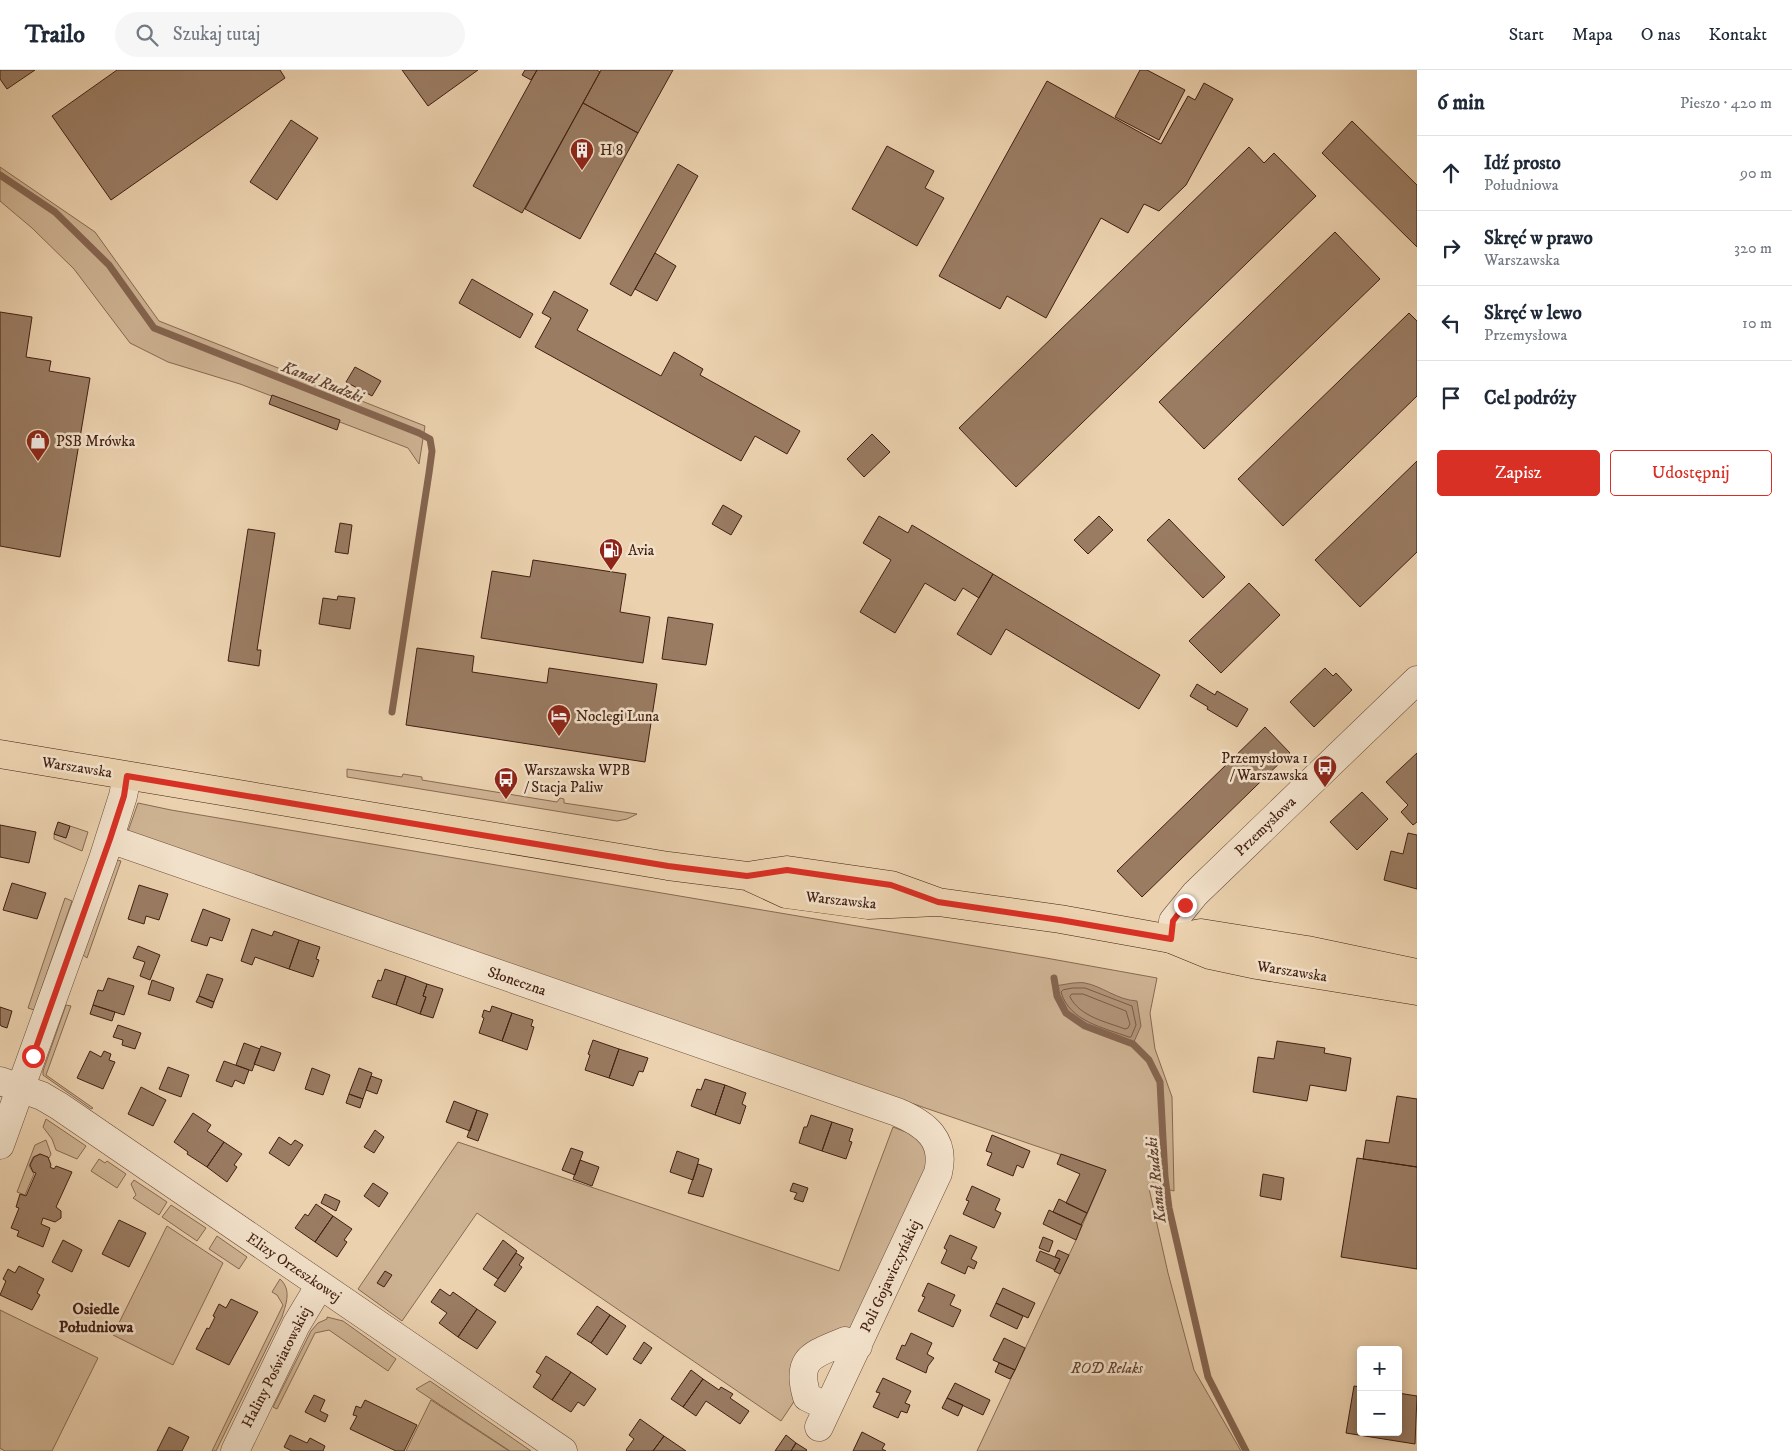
<!DOCTYPE html>
<html lang="pl">
<head>
<meta charset="utf-8">
<style>
	body { margin:0; font-family:"IM FELL DW Pica",serif; background:#f6f6f7; color:#1f2937 }
	.controls { position:absolute; right:15px; bottom:15px; display:grid; overflow:hidden; border-radius:5px; box-shadow:0 2px 12px #0003 }
	.controls button { width:45px; height:45px; display:grid; place-items:center; padding:0; border:0; border-bottom:1px solid #e0e1e3; background:#fff; color:#1f2937; font:25px sans-serif }
	.stop { position:absolute; width:15px; height:15px; margin:-11px; border:4px solid #d93025; border-radius:50%; background:#fff }
	.stop.end { background:#d93025; border-color:#fff; box-shadow:0 1px 5px #0008 }
	.list { margin:0; padding:0; list-style:none }
	h2 { display:flex; justify-content:space-between; align-items:center; height:65px; margin:0; padding:0 20px; font-size:21px }
	h2 small { font-size:16px; font-weight:400; color:#747a83 }
	.list li { display:grid; grid-template-columns:32px 1fr auto; gap:15px; align-items:center; box-sizing:border-box; height:75px; padding:0 20px; border-top:1px solid #e0e1e3 }
	.list b { display:block; font-size:19px; white-space:nowrap }
	.list p { margin:0; font-size:16px; white-space:nowrap; color:#747a83 }
	.list em { font-size:16px; font-style:normal; color:#747a83 }
	.actions { display:flex; gap:10px; padding:15px 20px }
	.actions a { flex:1; padding:11px 0; border:1px solid #d93025; border-radius:5px; text-align:center; font-size:18px; color:#d93025 }
	.actions .main { background:#d93025; color:#fff }
	.icon { flex:none; width:28px; height:28px; fill:none; stroke:currentColor; stroke-width:2; stroke-linecap:round; stroke-linejoin:round }
	.map { position:relative; flex:none; width:1417px; height:1381px; overflow:hidden }
	header { display:flex; align-items:center; gap:30px; box-sizing:border-box; height:70px; padding:0 25px; background:#fff; border-bottom:1px solid #e0e1e3 }
	header strong { font-size:24px }
	nav { display:flex; gap:28px; margin-inline-start:auto; font-size:18px }
	.search { width:350px; height:45px; background:#f6f6f7; display:flex; align-items:center; gap:12px; box-sizing:border-box; padding:0 18px; border-radius:28px; color:#747a83; font-size:19px }
	main { display:flex }
	aside { flex:1; background:#fff }
	.map>svg:first-child { display:block }
	.green { fill:#ceb393; stroke:#886952 }
	.water { fill:#b29479; stroke:#856550 }
	.lines { fill:none; stroke-linecap:round; stroke-linejoin:round }
	.shore { stroke:#7a5a46; stroke-width:1 }
	.stream { stroke:#856550; stroke-width:7 }
	.building { fill:#9a7c63; stroke:#421f12 }
	.minor-casing { stroke:#6c4c39; stroke-width:29 }
	.major-casing { stroke:#421f12; stroke-width:29 }
	.minor { stroke:#f2e1ca; stroke-width:28 }
	.major { stroke:#ebd1ae; stroke-width:28 }
	.route { stroke:#d93025; stroke-width:6 }
	.labels { text-anchor:middle; stroke-width:5; stroke-linejoin:round; paint-order:stroke }
	.poi-label { font-size:15px; fill:#421f12; stroke:#f2e1ca; text-anchor:start }
	.street-label { font-size:15px; fill:#421f12; stroke:#f2e1ca }
	.park-label { font-size:15px; font-style:italic; fill:#654432; stroke:#f2e1ca }
	.water-label { font-size:16px; font-style:italic; fill:#644231; stroke:#f2e1ca }
	.neighbourhood-label { font-size:16px; font-weight:bold; fill:#421f12; stroke:#f2e1ca }
</style>
</head>
<body>
<header>
<strong>Trailo</strong>
<div class="search"><svg class="icon" aria-label="search" viewBox="0 0 24 24"><circle cx="10" cy="10" r="6"/><path d="M15 15l6 6"/></svg>Szukaj tutaj</div>
<nav><a>Start</a><a>Mapa</a><a>O nas</a><a>Kontakt</a></nav>
</header>
<main>
<div class="map">
<svg width="1417" height="1381" viewBox="0 0 1417 1381">
	<rect width="100%" height="100%" fill="#ebd1ae"/>
	<filter id="stains"><feTurbulence type="fractalNoise" baseFrequency=".004" numOctaves="4"/><feColorMatrix values="0 0 0 0 .2 0 0 0 0 .09 0 0 0 0 .02 0 0 0 .5 -.17"/></filter>
	<radialGradient id="worn" r=".72"><stop offset=".6" stop-color="#630" stop-opacity="0"/><stop offset="1" stop-color="#630" stop-opacity=".3"/></radialGradient>
	<path class="green" d="M0 97 95 162 159 251 425 356 419 394 408 378 240 314 168 292 130 273 74 199 32 158 0 131Z
		M347 699 402 707 403 704 422 707V710L557 732 560 728 564 729V733L637 744 627 749 617 751 347 707Z
		M138 733 171 740 1046 888 1157 908 1150 943 1155 979 1172 1027 1174 1121 1148 1114 1168 1203 1194 1300 1241 1381H977L1076 1170 1106 1100 127 764Z
		M70 756 88 762 82 781 54 769V764L66 768Z
		M117 790 121 791 87 888 83 885Z
		M65 828 72 831 34 940 28 938Z
		M66 935 71 936 46 1005 93 1038 91 1039 43 1005V1001Z
		M46 1049 86 1076 77 1089 56 1080 52 1069 43 1057Z
		M893 1057 911 1064 922 1072 931 1091 855 1259 831 1270 797 1327 781 1351 477 1143 402 1251 358 1219 458 1072 839 1201Z
		M46 1070 51 1084 49 1088 40 1084 33 1087 29 1096 34 1104 25 1125 17 1122 35 1075Z
		M99 1089 105 1093 107 1091 126 1104 117 1118 91 1101Z
		M134 1110 167 1132 159 1145 133 1128 136 1125 131 1114Z
		M171 1135 206 1158 197 1171 162 1147Z
		M167 1156 223 1193 173 1295 113 1265Z
		M217 1166 247 1187 239 1199 209 1179Z
		M280 1209C292 1220 286 1234 282 1247L216 1381H212L283 1235 277 1225 272 1222Z
		M0 1240 98 1288 52 1381H5L0 1378Z
		M327 1247 343 1251 396 1289 388 1301 329 1260 315 1263 277 1339 273 1337 311 1261 318 1253 327 1249Z
		M430 1311 531 1381H510L416 1319Z
		M431 1330 509 1381H406Z"/>
	<path class="water" d="M1073 913C1076 913 1081 912 1085 913 1102 916 1117 930 1137 931L1141 956 1133 974C1115 967 1077 957 1065 942 1060 934 1057 925 1055 916Z"/>
	<g class="lines">
		<path class="shore" d="M1073 918H1085L1132 936 1136 955 1131 967H1129C1104 958 1069 951 1061 922L1063 920Z
			M1072 924H1083L1126 941 1130 954 1128 958 1125 959C1107 952 1080 947 1070 927Z"/>
		<path class="stream" d="M0 105 55 142 109 195 154 258 419 363 430 369 432 381 429 403 392 642
			M1054 908 1057 926 1066 943 1085 956 1133 974 1149 990 1160 1012 1165 1107 1169 1138 1208 1307 1246 1381"/>
	</g>
	<path class="building" d="M0 0H35L7 19 0 9Z
		M117 0H280L285 8 111 130 52 46Z
		M402 0H478L428 36Z
		M525 0H537L531 10 522 5Z
		M537 0H597L600 2 522 143 473 116Z
		M601 0H673L638 63 583 33Z
		M1140 0H1147L1185 20 1159 70 1115 47Z
		M1047 11 1161 74 1188 26 1195 30 1204 13 1233 29 1186 115 1159 141 1144 134 1128 163 1101 148 1046 248 1007 226 1000 239 939 206Z
		M583 33 638 63 580 169 525 139Z
		M291 50 318 68 277 130 250 112Z
		M1352 51 1417 115V177L1322 83Z
		M887 76 934 101 925 118 944 128 917 176 852 139Z
		M1249 77 1264 93 1274 83 1316 126 1016 417 959 358Z
		M678 94 698 106 631 226 610 214Z
		M1335 162 1380 209 1204 379 1159 332Z
		M655 183 676 196 657 231 635 219Z
		M472 209 533 244 520 268 459 233Z
		M554 221 588 240 577 260 661 306 674 282 703 299 700 305 800 361 787 384 755 366 741 391 535 277 551 248 542 243Z
		M0 242 32 247 26 287 51 291 49 301 90 308 60 487 0 476Z
		M1409 243 1417 251V326L1283 456 1238 409Z
		M355 297 381 311 372 326 346 312Z
		M272 325 340 350 337 360 269 334Z
		M872 364 890 382 864 407 847 389Z
		M1417 391V482L1360 537 1315 490Z
		M723 435 742 446 731 465 712 454Z
		M879 446 908 463 912 455 993 504 979 528 963 518 955 531 925 513 895 563 860 542 891 490 863 473Z
		M1099 446 1113 460 1088 484 1074 470Z
		M1169 449 1225 507 1203 528 1147 470Z
		M340 453 352 455 348 484 335 482Z
		M248 459 275 463 257 580H261L259 596 228 591Z
		M533 490 626 504 620 542 650 547 643 593 481 568 492 501 530 507Z
		M993 504 1160 605 1139 639 1006 559 991 585 957 564Z
		M1249 513 1280 545 1221 603 1189 571Z
		M338 526 355 528 350 559 319 554 323 528 337 530Z
		M668 547 713 554 706 595 662 589Z
		M417 578 474 586 472 602 547 613 549 598 657 614 645 692 406 655Z
		M1325 598 1333 606 1336 603 1352 620 1314 657 1290 632Z
		M1197 614 1215 625 1217 621 1248 639 1237 657 1207 639 1208 637 1190 626Z
		M1265 657 1290 683 1142 827 1117 801Z
		M1417 683V752L1413 755 1401 742 1408 735 1386 712Z
		M1362 722 1388 749 1357 780 1330 752Z
		M58 752 70 756 66 768 54 764Z
		M0 755 36 762 29 793 0 787Z
		M1408 763 1417 765V819L1384 810 1391 781 1403 784Z
		M12 813 46 823 37 849 3 840Z
		M139 815 168 824 159 850 146 846 144 854 128 849Z
		M203 839 230 849 222 871 210 867 207 876 191 871Z
		M252 859 272 866 274 861 299 870 289 899 255 887 252 895 241 891Z
		M299 870 320 877 316 889 319 890 313 907 289 899Z
		M138 876 160 885 150 910 140 906 145 892 133 888Z
		M385 899 406 906 396 935 372 927 378 910 381 911Z
		M207 904 223 909 214 932 199 926Z
		M406 906 427 914 423 926 426 927 420 944 396 935Z
		M108 908 134 916 124 945 93 935 98 920 103 921Z
		M152 910 174 918 170 931 148 924Z
		M427 914 443 919 433 948 420 944 426 927 423 926Z
		M199 926 214 932 212 938 196 932Z
		M93 935 115 942 112 951 90 944Z
		M492 936 512 943 502 971 479 963 484 948 482 947 484 940 490 942Z
		M0 937 12 941 7 958 1 956 0 954Z
		M512 943 533 950 531 956 534 957 527 980 502 971Z
		M118 955 141 963 135 979 122 975 123 970 113 967Z
		M593 970 619 979 609 1008 585 1000 590 985 588 984Z
		M1277 971 1325 978 1324 983 1351 988 1346 1021 1310 1015 1307 1031 1253 1022 1258 987 1274 989Z
		M244 973 260 979 252 1001 236 995Z
		M261 976 281 983 274 1001 254 994Z
		M619 979 648 988 643 1002 639 1001 633 1016 609 1008Z
		M90 981 101 987 104 981 111 984 109 990 115 992 103 1019 77 1008Z
		M224 991 249 1000 244 1014 235 1010 232 1017 216 1011Z
		M168 997 189 1005 181 1027 159 1019Z
		M312 998 330 1005 323 1025 305 1019Z
		M359 998 372 1003 363 1029 349 1024Z
		M371 1006 382 1010 377 1024 366 1020Z
		M705 1009 725 1015 715 1045 691 1036 697 1019 701 1020Z
		M725 1015 746 1023 742 1034 746 1036 740 1054 715 1045Z
		M141 1017 166 1030 153 1056 128 1044Z
		M349 1024 363 1029 360 1038 346 1033Z
		M1397 1026 1417 1029V1097L1363 1089 1366 1070 1389 1073Z
		M454 1031 477 1040 470 1061 446 1052Z
		M477 1040 488 1044 478 1071 467 1067Z
		M193 1043 211 1055 207 1061 224 1072 207 1097 187 1084 188 1082 174 1072Z
		M811 1045 832 1052 822 1081 799 1073 804 1057H807Z
		M832 1052 853 1059 849 1071 852 1072 846 1089 822 1081Z
		M375 1060 384 1067 374 1083 364 1077Z
		M992 1065 1030 1081 1023 1098 1017 1095 1013 1106 987 1095 992 1083 986 1081Z
		M279 1067 291 1075 295 1070 303 1075 289 1096 269 1083Z
		M224 1072 242 1084 234 1095 237 1097 227 1112 207 1097Z
		M571 1078 583 1082 575 1105 562 1100Z
		M677 1081 699 1089 693 1110 670 1102Z
		M40 1084 48 1087 51 1095 50 1097 54 1099 56 1096 72 1102 56 1137 61 1141V1148L55 1152 43 1148 41 1154 50 1158 43 1177 17 1166 19 1161 11 1158 19 1138 16 1137 20 1124 26 1126 36 1103 33 1102 30 1095 34 1087Z
		M1061 1084 1106 1100 1087 1143 1066 1133 1080 1104 1057 1094Z
		M1357 1088 1417 1097V1199L1341 1187Z
		M580 1090 599 1097 592 1116 573 1109Z
		M698 1094 712 1099 703 1127 688 1123Z
		M1263 1104 1284 1108 1281 1130 1260 1126Z
		M373 1113 388 1123 379 1137 364 1126Z
		M793 1113 808 1118 803 1132 794 1129 797 1123 790 1121Z
		M972 1116 1000 1129 995 1140 1001 1143 994 1158 963 1144 969 1131 966 1130Z
		M325 1124 340 1131 336 1141 321 1133Z
		M1059 1129 1087 1143 1081 1155 1053 1142Z
		M316 1134 333 1146 315 1172 295 1158 305 1144 308 1146Z
		M1049 1140 1082 1155 1076 1170 1043 1154Z
		M333 1146 352 1159 344 1170 347 1172 337 1187 315 1172Z
		M119 1150 146 1163 129 1197 102 1184Z
		M950 1165 977 1177 971 1189 977 1192 974 1199 968 1196 965 1204 941 1193 947 1180 944 1178Z
		M1043 1167 1053 1171 1049 1182 1039 1178Z
		M63 1170 82 1180 72 1202 52 1192Z
		M503 1170 517 1181 498 1209 483 1199Z
		M1058 1180 1069 1185 1060 1204 1054 1201 1060 1189 1055 1187Z
		M1040 1181 1060 1189 1055 1200 1036 1191Z
		M516 1183 524 1188 519 1195 522 1197 505 1222 494 1215Z
		M19 1196 44 1209 37 1223 40 1225 32 1240 0 1225 6 1211 3 1209 8 1199 15 1203Z
		M385 1201 392 1205 384 1217 377 1213Z
		M928 1213 955 1225 950 1235 961 1240 953 1257 918 1241 925 1227 922 1226Z
		M1003 1218 1035 1233 1028 1248 996 1233Z
		M440 1219 450 1226 453 1222 477 1239 458 1267 439 1253 447 1243 431 1232Z
		M231 1229 258 1242 229 1295 196 1279 207 1258 209 1259 215 1247 213 1246 219 1234 226 1238Z
		M996 1233 1023 1246 1017 1259 990 1246Z
		M597 1236 610 1245 591 1273 577 1264Z
		M477 1239 496 1252 477 1279 458 1267Z
		M610 1245 626 1256 607 1285 591 1273Z
		M911 1263 932 1273 927 1284 934 1288 928 1296 926 1303 896 1289 902 1275 905 1276Z
		M1004 1268 1025 1278 1015 1300 993 1290Z
		M644 1272 652 1278 641 1294 633 1289Z
		M546 1286 571 1302 552 1330 533 1317 541 1305 536 1302Z
		M999 1293 1015 1300 1010 1309 995 1302Z
		M691 1300 703 1309 683 1337 671 1329Z
		M571 1302 596 1319 584 1336 578 1332 571 1342 552 1330Z
		M883 1308 911 1321 905 1333 910 1335 907 1343 901 1341 898 1348 873 1337 880 1323 876 1322Z
		M703 1309 719 1320 721 1317 733 1324 730 1328 749 1341 740 1354 706 1331 696 1346 683 1337Z
		M955 1313 990 1330 983 1345 947 1328Z
		M1354 1316 1361 1317V1362H1398V1323L1417 1326 1415 1374 1346 1363Z
		M314 1325 325 1330 320 1341 328 1345 325 1352 305 1342Z
		M947 1328 963 1335 958 1346 942 1338Z
		M365 1330 417 1355 404 1381H396L350 1359 357 1346 353 1345 356 1336 361 1338Z
		M640 1349 664 1366 653 1381H627L626 1380 634 1369 629 1365Z
		M169 1357 189 1367 182 1381H157Z
		M862 1362 885 1374 882 1379 886 1381H853Z
		M290 1365 307 1373 310 1368 325 1376 323 1381H292L284 1377Z
		M786 1365 796 1373 791 1381H775Z
		M664 1366 686 1381H653Z
		M796 1373 807 1380 806 1381H791Z"/>
	<g class="lines">
		<g class="minor-casing">
			<path id="minor" d="M110 769 897 1042C926 1054 946 1070 938 1103L819 1357
				M1171 869 1173 851 1195 824 1417 610
				M0 1011 42 1026 59 1036 563 1381
				M0 1075 103 789 123 726 127 706
				M828 1337 807 1327C795 1287 813 1285 845 1271L858 1276
				M235 1381 296 1255 320 1215"/>
		</g>
		<g class="major-casing">
			<path id="major" d="M0 684 668 796 747 806 787 800 891 815 938 832
				M747 806 786 824 868 835 938 832 1060 849 1171 869 1210 885 1257 895 1417 921
				M1175 868 1201 863 1307 880 1417 903"/>
		</g>
		<use href="#minor" class="minor"/>
		<use href="#major" class="major"/>
	</g>
	<g class="lines">
		<path class="route" d="M33 986 110 769 124 726 127 706 668 796 747 806 787 800 891 815 938 832 1060 850 1171 869 1173 851 1185 835"/>
	</g>
	<defs>
		<g id="building-pin" transform="scale(1.25)"><path d="M0 17L-7.5 6A9.5 9.5 0 1 1 7.5 6Z" fill="#8f2418" stroke="#f2e1ca"/><path d="M-4-6H4V6H1V3H-1V6H-4ZM-2.5-4.3h1.7v1.8h-1.7ZM.8-4.3h1.7v1.8H.8ZM-2.5-1h1.7V.8h-1.7ZM.8-1h1.7V.8H.8Z" fill="#fff"/></g>
		<g id="shop-pin" transform="scale(1.25)"><path d="M0 17L-7.5 6A9.5 9.5 0 1 1 7.5 6Z" fill="#8f2418" stroke="#f2e1ca"/><path d="M-5-2.5h2.3a2.7 3.5 0 0 1 5.4 0H5L5.5 6h-11ZM-1.5-2.5h3a1.5 2.3 0 0 0-3 0Z" fill="#fff"/></g>
		<g id="fuel-pin" transform="scale(1.25)"><path d="M0 17L-7.5 6A9.5 9.5 0 1 1 7.5 6Z" fill="#8f2418" stroke="#f2e1ca"/><path d="M-5.5-6h7V0h2V4h1.3V-2.5L3-4.5l.8-.8L6-3V5H2.5V1h-1V6h-7ZM-4.2-4.7v3.2H.2V-4.7Z" fill="#fff"/></g>
		<g id="hotel-pin" transform="scale(1.25)"><path d="M0 17L-7.5 6A9.5 9.5 0 1 1 7.5 6Z" fill="#8f2418" stroke="#f2e1ca"/><path d="M-6-4.5h1.5V1H6V5H4.5V3h-9V5H-6ZM-4 0a1.8 1.8 0 1 1 3.6 0ZM.5 0V-2.5h3Q6-2.5 6 0Z" fill="#fff"/></g>
		<g id="bus-pin" transform="scale(1.25)"><path d="M0 17L-7.5 6A9.5 9.5 0 1 1 7.5 6Z" fill="#8f2418" stroke="#f2e1ca"/><path d="M-5-6H5V4H4V6H2V4H-2V6H-4V4H-5ZM-3.5-4V0h7V-4ZM-3.5 1.2v1.5H-2V1.2ZM2 1.2v1.5H3.5V1.2Z" fill="#fff"/></g>
	</defs>
	<g fill-rule="evenodd">
		<use href="#building-pin" x="582" y="80"/>
		<use href="#shop-pin" x="38" y="371"/>
		<use href="#fuel-pin" x="611" y="480"/>
		<use href="#hotel-pin" x="559" y="646"/>
		<use href="#bus-pin" x="1325" y="697"/>
		<use href="#bus-pin" x="506" y="709"/>
	</g>
	<g class="labels">
		<g class="poi-label">
			<text x="600" y="85">H 8</text>
			<text x="56" y="376">PSB Mrówka</text>
			<text x="628" y="485">Avia</text>
			<text x="576" y="651">Noclegi Luna</text>
			<text x="1308" y="693" text-anchor="end">Przemysłowa 1<tspan x="1308" dy="17">/ Warszawska</tspan></text>
			<text x="524" y="705">Warszawska WPB<tspan x="524" dy="17">/ Stacja Paliw</tspan></text>
		</g>
		<g class="street-label">
			<text transform="translate(77 697) rotate(9)" y="5">Warszawska</text>
			<text transform="translate(1265 756) rotate(-44)" y="5">Przemysłowa</text>
			<text transform="translate(841 830) rotate(6)" y="5">Warszawska</text>
			<text transform="translate(1292 901) rotate(9)" y="5">Warszawska</text>
			<text transform="translate(517 911) rotate(19)" y="5">Słoneczna</text>
			<text transform="translate(294 1197) rotate(34)" y="5">Elizy Orzeszkowej</text>
			<text transform="translate(890 1206) rotate(-65)" y="5">Poli Gojawiczyńskiej</text>
			<text transform="translate(276 1297) rotate(-63)" y="5">Haliny Poświatowskiej</text>
		</g>
		<g class="park-label">
			<text x="1107" y="1303">ROD Relaks</text>
		</g>
		<g class="water-label">
			<text transform="translate(323 311) rotate(22)" y="6">Kanał Rudzki</text>
			<text transform="translate(1155 1110) rotate(-96)" y="6">Kanał Rudzki</text>
		</g>
		<g class="neighbourhood-label">
			<text x="96" y="1244">Osiedle<tspan x="96" dy="18">Południowa</tspan></text>
		</g>
	</g>
	<rect width="100%" height="100%" filter="url(#stains)"/>
	<rect width="100%" height="100%" fill="url(#worn)"/>
</svg>
<div class="controls">
<button>+</button>
<button>−</button>
</div>
<div class="stop" style="left:33px;top:986px"></div>
<div class="stop end" style="left:1185px;top:835px"></div>
</div>
<aside>
<h2>6 min<small>Pieszo · 420 m</small></h2>
<ul class="list">
<li><svg class="icon" aria-label="ahead" viewBox="0 0 24 24"><path d="M12 20V5M6 11l6-6 6 6"/></svg><div><b>Idź prosto</b><p>Południowa</p></div><em>90 m</em></li>
<li><svg class="icon" aria-label="right" viewBox="0 0 24 24"><path d="M7 20v-9h11M14 6l5 5-5 5"/></svg><div><b>Skręć w prawo</b><p>Warszawska</p></div><em>320 m</em></li>
<li><svg class="icon" aria-label="left" viewBox="0 0 24 24"><path d="M17 20v-9H6M10 6l-5 5 5 5"/></svg><div><b>Skręć w lewo</b><p>Przemysłowa</p></div><em>10 m</em></li>
<li><svg class="icon" aria-label="arrive" viewBox="0 0 24 24"><path d="M6 21V4h12l-3 4 3 4H6"/></svg><div><b>Cel podróży</b></div></li>
</ul>
<div class="actions"><a class="main">Zapisz</a><a>Udostępnij</a></div>
</aside>
</main>
</body>
</html>
